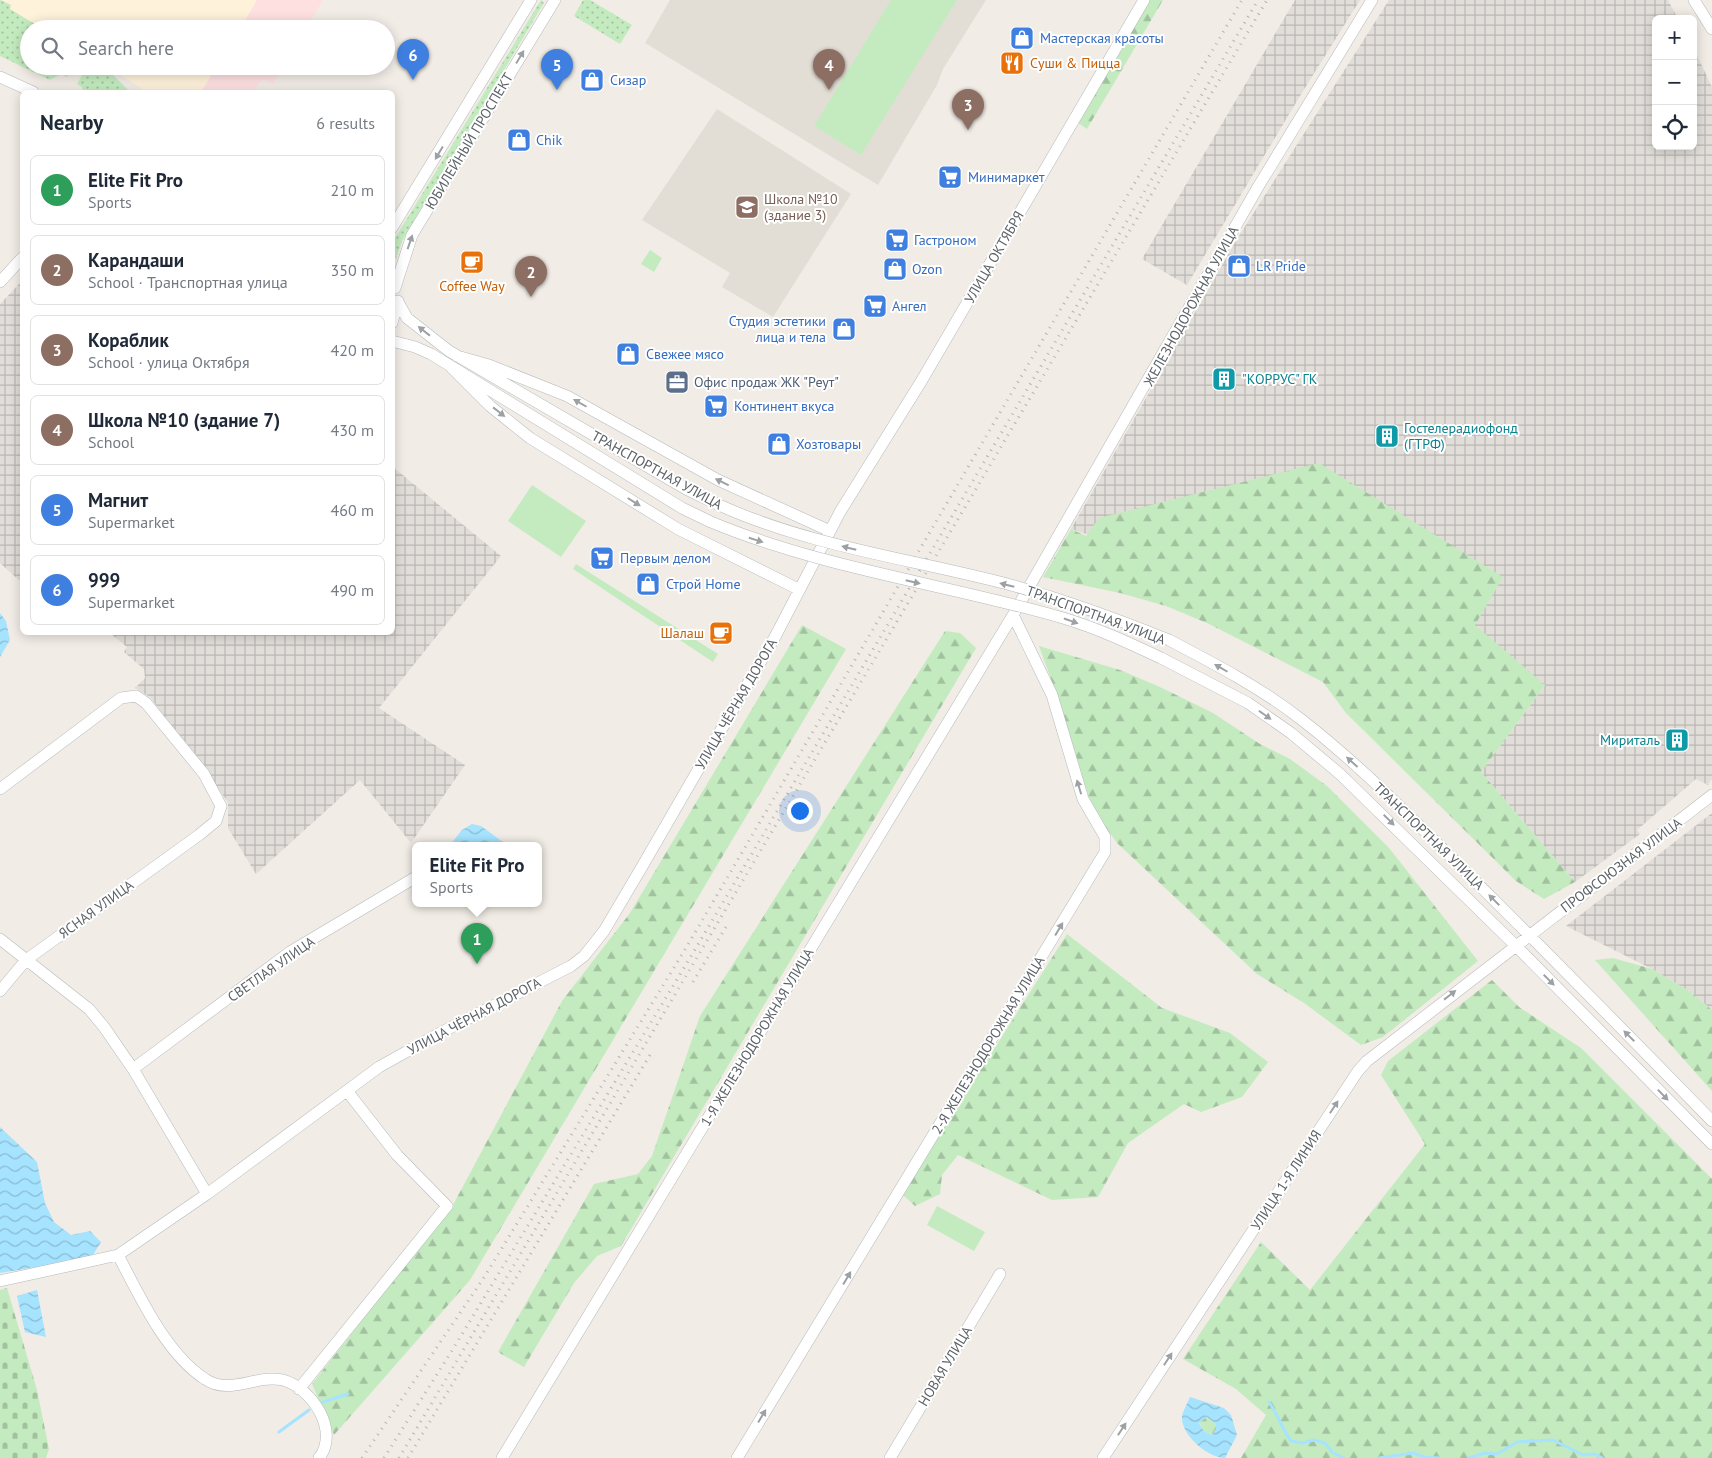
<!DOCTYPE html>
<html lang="en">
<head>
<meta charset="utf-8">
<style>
	body { margin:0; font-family:"PT Sans",sans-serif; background:#f6f6f7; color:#1f2937 }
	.controls { position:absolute; right:15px; top:15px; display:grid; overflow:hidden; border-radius:8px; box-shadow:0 2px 12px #0003 }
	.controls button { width:45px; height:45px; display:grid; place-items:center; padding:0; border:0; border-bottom:1px solid #e0e1e3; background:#fff; color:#1f2937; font:25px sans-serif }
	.you { position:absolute; left:799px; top:810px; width:18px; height:18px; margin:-12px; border:4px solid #fff; border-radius:50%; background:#1a73e8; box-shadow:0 0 0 8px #1a73e833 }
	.badge { display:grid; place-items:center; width:32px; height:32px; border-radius:50%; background:#111827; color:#fff; font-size:16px; font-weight:700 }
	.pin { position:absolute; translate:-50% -41px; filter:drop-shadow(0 1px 2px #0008) }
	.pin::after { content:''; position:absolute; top:26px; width:18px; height:15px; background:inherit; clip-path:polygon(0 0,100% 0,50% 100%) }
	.popup { position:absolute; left:412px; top:842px; width:130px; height:65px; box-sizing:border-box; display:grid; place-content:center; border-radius:8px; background:#fff; filter:drop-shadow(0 1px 4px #0005); font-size:16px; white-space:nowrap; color:#747a83 }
	.popup b { font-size:19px; color:#1f2937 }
	.popup::after { content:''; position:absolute; left:50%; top:100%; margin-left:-10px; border:10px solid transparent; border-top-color:#fff }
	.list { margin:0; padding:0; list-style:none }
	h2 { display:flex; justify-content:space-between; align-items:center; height:65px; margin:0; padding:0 20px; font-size:21px }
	h2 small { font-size:16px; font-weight:400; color:#747a83 }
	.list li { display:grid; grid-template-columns:32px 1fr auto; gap:15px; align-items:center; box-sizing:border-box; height:70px; margin:0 10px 10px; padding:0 10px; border:1px solid #e0e1e3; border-radius:8px }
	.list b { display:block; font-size:19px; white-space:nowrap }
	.list p { margin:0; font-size:16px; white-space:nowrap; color:#747a83 }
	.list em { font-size:16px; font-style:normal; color:#747a83 }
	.icon { flex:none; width:28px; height:28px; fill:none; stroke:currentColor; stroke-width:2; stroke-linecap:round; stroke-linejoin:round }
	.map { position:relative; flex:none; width:1712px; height:1458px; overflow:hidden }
	.search { position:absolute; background:#fff; box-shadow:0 2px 12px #0003; left:20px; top:20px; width:375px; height:55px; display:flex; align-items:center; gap:12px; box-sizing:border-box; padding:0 18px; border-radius:28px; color:#747a83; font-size:19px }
	.panel { position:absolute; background:#fff; box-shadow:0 2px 12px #0003; left:20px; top:90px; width:375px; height:545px; border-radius:8px }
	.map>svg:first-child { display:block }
	.commercial { fill:#fff2db }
	.industrial { fill:url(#industrial-grid) }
	.education { fill:#e3ded5 }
	.medical { fill:#fee0e1 }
	.grass { fill:url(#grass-dots) }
	.forest { fill:url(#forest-firs) }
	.cemetery { fill:url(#cemetery-stones) }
	.park { fill:#c4ebbf }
	.water { fill:url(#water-waves); fill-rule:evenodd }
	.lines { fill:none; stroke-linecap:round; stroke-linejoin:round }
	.stream { stroke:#a6e3ff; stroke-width:3 }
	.minor-casing { stroke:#b5b9bd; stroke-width:12 }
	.minor { stroke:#fff; stroke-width:11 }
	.rail { stroke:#b4b5b6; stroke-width:3; stroke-dasharray:1 6; stroke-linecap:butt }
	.minor-bridge-casing { stroke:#b5b9bd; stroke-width:12; stroke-linecap:butt }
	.minor-bridge { stroke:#fff; stroke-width:11 }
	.oneway { fill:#9da1a4 }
	.labels { text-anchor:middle; stroke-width:4; stroke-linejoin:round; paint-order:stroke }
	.shop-label { font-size:14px; fill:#366cbe; stroke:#fff; text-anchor:start }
	.food-label { font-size:14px; fill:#c56008; stroke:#fff; text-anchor:start }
	.street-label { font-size:14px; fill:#5c6267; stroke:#fff }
	.education-label { font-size:14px; fill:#785e54; stroke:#fff; text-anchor:start }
	.culture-label { font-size:14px; fill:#0d838f; stroke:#fff; text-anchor:start }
	.service-label { font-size:14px; fill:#4e5e75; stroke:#fff; text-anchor:start }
</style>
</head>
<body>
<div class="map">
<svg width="1712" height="1458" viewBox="0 0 1712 1458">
	<defs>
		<pattern id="industrial-grid" width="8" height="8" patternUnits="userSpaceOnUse" patternTransform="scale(1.25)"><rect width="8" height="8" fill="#e1ded9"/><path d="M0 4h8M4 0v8" fill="none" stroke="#bab7b4"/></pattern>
		<pattern id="grass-dots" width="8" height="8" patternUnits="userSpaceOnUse" patternTransform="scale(1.25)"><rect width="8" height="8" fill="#c4ebbf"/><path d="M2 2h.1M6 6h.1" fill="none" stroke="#a2c29f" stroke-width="1.8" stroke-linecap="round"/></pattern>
		<pattern id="forest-firs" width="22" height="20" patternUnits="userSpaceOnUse" patternTransform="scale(1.25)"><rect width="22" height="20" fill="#c4ebbf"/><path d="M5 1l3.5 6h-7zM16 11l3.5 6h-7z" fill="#a2c29f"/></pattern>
		<pattern id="cemetery-stones" width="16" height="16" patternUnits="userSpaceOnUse" patternTransform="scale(1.25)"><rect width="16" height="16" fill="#c4ebbf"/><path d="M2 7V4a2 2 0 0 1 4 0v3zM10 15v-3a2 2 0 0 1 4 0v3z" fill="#a2c29f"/></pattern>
		<pattern id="water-waves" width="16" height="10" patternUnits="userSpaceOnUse" patternTransform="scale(1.25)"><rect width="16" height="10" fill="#a6e3ff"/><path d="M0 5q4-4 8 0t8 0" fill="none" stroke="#8abbd2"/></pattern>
	</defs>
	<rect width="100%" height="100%" fill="#f1ece5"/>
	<path class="commercial" d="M2 0H257L240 29H43L9 9 11 5Z
		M107 66H217L201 92H147Z"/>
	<path class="industrial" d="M1295 0H1360L1303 91 1187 285 1142 259Z
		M1389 0H1668L1678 19H1656V146H1693V47L1712 87V779L1708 785 1696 779 1637 830 1640 834 1575 882 1481 772 1545 685 1071 529 1237 239Z
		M22 281V583L0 563V304Z
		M393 467 501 556 379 708 465 765 411 843 360 780 256 874 228 828V802L150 697 135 688 145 678 144 669 124 652 127 647 110 633 392 632Z
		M1712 813V1010L1689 991 1652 969 1566 926Z"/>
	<path class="education" d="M670 0H986L943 69 937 85 878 185 645 43Z
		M717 109 851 194 773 317 722 287 730 273 642 220Z"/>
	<path class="medical" d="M257 0H323L306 29H240Z
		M217 66H284L273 84 262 79 253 92H201Z"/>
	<path class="grass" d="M0 0 11 5 10 9 43 29H29V66H72L67 77 61 74 50 80 0 56Z
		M541 0 544 3 402 241 396 259 393 257 392 243Z
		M583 0H590L632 25 620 44 574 16Z
		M87 66H104L130 92H83L82 87 77 84Z"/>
	<path class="forest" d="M1150 0H1163L1087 129 1078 123Z
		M1319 463 1503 577 1475 625 1545 685 1481 772 1575 882 1544 899 1516 881 1346 713 1323 682 1207 623 1166 606 1120 593 1043 577 1071 529 1086 536 1099 518Z
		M802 625 846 649 470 1280 334 1435 312 1384 453 1205 562 1001 630 913Z
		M945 631 960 633 976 648 621 1246 597 1256 574 1283 524 1367 498 1352 594 1184 638 1174 652 1156 700 1016Z
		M1039 646 1120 670 1160 687 1213 713 1260 744 1290 759 1327 786 1389 848 1478 961 1383 1037 1361 1045 1304 1003 1257 974 1117 843 1092 807 1055 690Z
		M1067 934 1162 1008 1230 1033 1268 1062 1242 1097 1201 1112 1184 1104 1128 1143 1098 1197 1052 1200 958 1155 942 1175 940 1194 915 1206 902 1194Z
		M1613 958 1652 969 1689 991 1712 1010V1091L1595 960Z
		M1492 980 1519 1007 1581 1048 1712 1179V1458H1241L1266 1415 1236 1389 1183 1359 1261 1242 1310 1290 1425 1144 1381 1075 1388 1061Z
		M1207 1417 1216 1424V1429L1212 1435 1204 1431 1199 1422Z"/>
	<path class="cemetery" d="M7 1288 37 1390 49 1449 46 1458H0V1290Z"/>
	<path class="park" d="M891 0H957L861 155 814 126Z
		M650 250 662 258 654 272 641 264Z
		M532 485 586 521 561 557 508 521Z
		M576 564 718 654 713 662 573 569Z
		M937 1206 985 1232 974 1251 927 1225Z"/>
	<path class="water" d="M0 613 6 621 10 640 0 657Z
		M472 824 481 826 507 845H450L462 830Z
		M0 1127 37 1162 45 1203 54 1222 71 1235 90 1231 101 1242 91 1258 0 1273Z
		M37 1290 46 1337 25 1332 17 1296Z
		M1190 1397 1224 1408 1231 1415 1237 1435 1225 1458C1209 1458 1183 1437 1182 1419 1181 1414 1188 1402 1190 1397ZM1207 1417 1216 1424V1429L1212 1435 1204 1431 1199 1423Z"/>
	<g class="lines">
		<path class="stream" d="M323 1402 348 1394
			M1269 1402C1278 1415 1282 1429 1291 1441L1302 1443 1314 1440 1325 1443 1332 1452 1344 1458
			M279 1432 309 1410
			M1379 1458 1413 1453 1424 1457 1439 1458
			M1469 1458 1485 1453 1497 1454 1517 1442 1553 1440 1583 1455 1595 1454 1602 1458"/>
		<g class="minor-casing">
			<path id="minor" d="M1694 0 1712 29
				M0 77 33 92
				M392 228 531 0
				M0 282 22 258
				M395 288 412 235 555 0
				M398 302 407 318 449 351 686 489 719 505
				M392 323 398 301
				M392 341 415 347 431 354 682 508 711 522
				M457 356 489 365 567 396 718 480 830 531
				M451 367 490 406 530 438 678 529 798 589
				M1169 640C1215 664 1261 688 1302 720 1370 773 1430 837 1492 898 1566 972 1639 1046 1712 1121
				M1161 658 1248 703 1291 733 1340 774 1515 945 1712 1144
				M0 789 121 698 136 696 146 703 204 774 221 806 216 821 199 835 26 960 0 991
				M0 939 89 1009 104 1027 133 1069 207 1194
				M133 1069 290 952 416 877
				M118 1255C139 1295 166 1354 205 1379 230 1396 256 1374 283 1380 312 1388 340 1431 319 1458
				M0 1281 118 1255 207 1194 379 1067 440 1033 571 966 584 956 604 931 643 865 776 635 840 512 922 380 1144 0
				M299 1389 447 1206 397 1155 347 1091
				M502 1458 1013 615 1258 187 1372 0
				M737 1458 1105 852V837L1083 799 1052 695 1013 615
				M890 1458 1000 1274
				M1103 1458 1358 1071 1367 1061 1712 795"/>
		</g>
		<use href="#minor" class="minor"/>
		<path class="rail" d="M693 982 729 922
			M362 1458 483 1279 686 948 1242 0
			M384 1458 453 1349 693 953 1258 0
			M399 1458 1267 0
			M408 1458 650 1055"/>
		<g class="minor-bridge-casing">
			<path id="minor-bridge" d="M719 505C812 547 913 559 1011 585 1065 600 1117 619 1169 640
				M711 522C824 569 946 584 1063 618 1097 628 1129 643 1161 658"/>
		</g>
		<use href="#minor-bridge" class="minor-bridge"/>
	</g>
	<defs><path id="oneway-solid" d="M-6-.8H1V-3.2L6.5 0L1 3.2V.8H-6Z" transform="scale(1.25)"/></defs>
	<g class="oneway">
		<use href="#oneway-solid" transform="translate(520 57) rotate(-59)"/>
		<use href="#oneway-solid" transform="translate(439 153) rotate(121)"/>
		<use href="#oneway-solid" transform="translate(410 242) rotate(-71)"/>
		<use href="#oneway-solid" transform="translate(424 331) rotate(-142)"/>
		<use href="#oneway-solid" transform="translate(580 403) rotate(-150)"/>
		<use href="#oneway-solid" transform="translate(499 412) rotate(38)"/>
		<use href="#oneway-solid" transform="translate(722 482) rotate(-154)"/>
		<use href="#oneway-solid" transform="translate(634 502) rotate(32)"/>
		<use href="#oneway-solid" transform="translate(756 540) rotate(18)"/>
		<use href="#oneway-solid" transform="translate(849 548) rotate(-166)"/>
		<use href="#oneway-solid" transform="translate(913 582) rotate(13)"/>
		<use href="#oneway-solid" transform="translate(1007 585) rotate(-166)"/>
		<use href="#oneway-solid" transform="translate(1071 621) rotate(19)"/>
		<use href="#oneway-solid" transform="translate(1221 668) rotate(-150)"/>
		<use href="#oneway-solid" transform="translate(1265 715) rotate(35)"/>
		<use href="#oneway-solid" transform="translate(1352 762) rotate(-138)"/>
		<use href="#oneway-solid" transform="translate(1079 787) rotate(-107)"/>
		<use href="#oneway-solid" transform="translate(1389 820) rotate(45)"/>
		<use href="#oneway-solid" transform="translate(1494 900) rotate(-135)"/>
		<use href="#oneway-solid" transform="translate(1059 929) rotate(-59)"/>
		<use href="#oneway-solid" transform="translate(1549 980) rotate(45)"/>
		<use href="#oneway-solid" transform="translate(1450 995) rotate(-38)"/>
		<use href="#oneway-solid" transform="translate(1629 1036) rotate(-135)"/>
		<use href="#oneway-solid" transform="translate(1663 1095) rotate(46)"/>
		<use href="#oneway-solid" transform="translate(1334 1107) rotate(-57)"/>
		<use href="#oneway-solid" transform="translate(847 1278) rotate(-59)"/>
		<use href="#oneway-solid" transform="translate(1168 1359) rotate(-57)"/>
		<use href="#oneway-solid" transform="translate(762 1416) rotate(-59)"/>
		<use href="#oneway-solid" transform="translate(1122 1429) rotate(-57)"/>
	</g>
	<defs>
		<g id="shop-square" transform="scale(1.25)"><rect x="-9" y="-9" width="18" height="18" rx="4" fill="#3f7fe0" stroke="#fff"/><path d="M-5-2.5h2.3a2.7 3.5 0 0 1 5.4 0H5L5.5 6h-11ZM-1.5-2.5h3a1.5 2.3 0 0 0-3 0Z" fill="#fff"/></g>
		<g id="restaurant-square" transform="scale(1.25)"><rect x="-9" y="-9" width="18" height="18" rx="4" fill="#e8710a" stroke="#fff"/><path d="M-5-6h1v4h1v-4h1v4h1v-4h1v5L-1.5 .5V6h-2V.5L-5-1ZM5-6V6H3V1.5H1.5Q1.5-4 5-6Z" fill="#fff"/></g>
		<g id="supermarket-square" transform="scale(1.25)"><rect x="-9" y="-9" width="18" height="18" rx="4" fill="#3f7fe0" stroke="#fff"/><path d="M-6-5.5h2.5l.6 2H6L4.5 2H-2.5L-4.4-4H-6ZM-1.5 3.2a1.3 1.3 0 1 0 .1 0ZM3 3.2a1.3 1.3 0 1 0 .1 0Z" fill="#fff"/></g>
		<g id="school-square" transform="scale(1.25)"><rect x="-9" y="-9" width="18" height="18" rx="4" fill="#8d6e63" stroke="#fff"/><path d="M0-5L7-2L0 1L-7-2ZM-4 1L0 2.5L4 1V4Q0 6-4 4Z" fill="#fff"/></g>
		<g id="cafe-square" transform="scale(1.25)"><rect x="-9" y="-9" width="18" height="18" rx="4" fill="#e8710a" stroke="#fff"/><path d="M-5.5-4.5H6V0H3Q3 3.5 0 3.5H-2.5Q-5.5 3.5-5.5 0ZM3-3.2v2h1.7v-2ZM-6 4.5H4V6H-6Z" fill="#fff"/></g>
		<g id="building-square" transform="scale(1.25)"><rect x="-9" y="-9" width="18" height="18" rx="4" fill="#0f9aa8" stroke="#fff"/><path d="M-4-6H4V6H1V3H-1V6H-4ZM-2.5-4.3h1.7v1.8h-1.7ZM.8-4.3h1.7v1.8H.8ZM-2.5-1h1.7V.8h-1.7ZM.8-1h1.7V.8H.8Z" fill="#fff"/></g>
		<g id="office-square" transform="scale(1.25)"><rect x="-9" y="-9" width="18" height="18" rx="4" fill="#5c6f8a" stroke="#fff"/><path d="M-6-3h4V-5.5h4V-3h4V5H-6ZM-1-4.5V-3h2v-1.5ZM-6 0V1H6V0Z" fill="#fff"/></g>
	</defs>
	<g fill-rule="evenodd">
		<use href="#shop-square" x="1022" y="38"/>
		<use href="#restaurant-square" x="1012" y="63"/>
		<use href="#shop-square" x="592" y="80"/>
		<use href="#shop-square" x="519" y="140"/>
		<use href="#supermarket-square" x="950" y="177"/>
		<use href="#school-square" x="747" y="207"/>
		<use href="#supermarket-square" x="897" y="240"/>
		<use href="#cafe-square" x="472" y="262"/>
		<use href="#shop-square" x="1239" y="266"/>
		<use href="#shop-square" x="895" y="269"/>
		<use href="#supermarket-square" x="875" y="306"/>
		<use href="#shop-square" x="844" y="329"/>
		<use href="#shop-square" x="628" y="354"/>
		<use href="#building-square" x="1224" y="379"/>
		<use href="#office-square" x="677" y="382"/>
		<use href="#supermarket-square" x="716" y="406"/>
		<use href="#building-square" x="1387" y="436"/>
		<use href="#shop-square" x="779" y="444"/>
		<use href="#supermarket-square" x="602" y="558"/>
		<use href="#shop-square" x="648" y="584"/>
		<use href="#cafe-square" x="721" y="633"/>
		<use href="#building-square" x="1677" y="740"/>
	</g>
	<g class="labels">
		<g class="shop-label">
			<text x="1040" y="43">Мастерская красоты</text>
			<text x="610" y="85">Сизар</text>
			<text x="536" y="145">Chik</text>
			<text x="968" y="182">Минимаркет</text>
			<text x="914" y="245">Гастроном</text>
			<text x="1256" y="271">LR Pride</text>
			<text x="912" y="274">Ozon</text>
			<text x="892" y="311">Ангел</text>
			<text x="826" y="326" text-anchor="end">Студия эстетики<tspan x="826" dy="16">лица и тела</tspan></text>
			<text x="646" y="359">Свежее мясо</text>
			<text x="734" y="411">Континент вкуса</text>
			<text x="796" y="449">Хозтовары</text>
			<text x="620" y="563">Первым делом</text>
			<text x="666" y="589">Строй Home</text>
		</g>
		<g class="food-label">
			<text x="1030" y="68">Суши &amp; Пицца</text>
			<text x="472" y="291" text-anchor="middle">Coffee Way</text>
			<text x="704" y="638" text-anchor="end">Шалаш</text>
		</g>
		<g class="street-label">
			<text transform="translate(469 141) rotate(-59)" y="5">ЮБИЛЕЙНЫЙ ПРОСПЕКТ</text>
			<text transform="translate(994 257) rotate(-60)" y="5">УЛИЦА ОКТЯБРЯ</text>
			<text transform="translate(1191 306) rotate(-61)" y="5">ЖЕЛЕЗНОДОРОЖНАЯ УЛИЦА</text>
			<text transform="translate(657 470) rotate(29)" y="5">ТРАНСПОРТНАЯ УЛИЦА</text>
			<text transform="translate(1096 615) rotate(20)" y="5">ТРАНСПОРТНАЯ УЛИЦА</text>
			<text transform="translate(736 704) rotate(-60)" y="5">УЛИЦА ЧЁРНАЯ ДОРОГА</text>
			<text transform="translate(1429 836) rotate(44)" y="5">ТРАНСПОРТНАЯ УЛИЦА</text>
			<text transform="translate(1621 865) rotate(-37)" y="5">ПРОФСОЮЗНАЯ УЛИЦА</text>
			<text transform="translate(96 909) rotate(-36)" y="5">ЯСНАЯ УЛИЦА</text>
			<text transform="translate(271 969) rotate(-35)" y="5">СВЕТЛАЯ УЛИЦА</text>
			<text transform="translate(474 1016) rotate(-28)" y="5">УЛИЦА ЧЁРНАЯ ДОРОГА</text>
			<text transform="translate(757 1037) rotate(-59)" y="5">1-Я ЖЕЛЕЗНОДОРОЖНАЯ УЛИЦА</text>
			<text transform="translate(988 1045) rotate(-59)" y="5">2-Я ЖЕЛЕЗНОДОРОЖНАЯ УЛИЦА</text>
			<text transform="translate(1286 1180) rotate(-57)" y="5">УЛИЦА 1-Я ЛИНИЯ</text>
			<text transform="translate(945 1366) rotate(-59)" y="5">НОВАЯ УЛИЦА</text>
		</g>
		<g class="education-label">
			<text x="764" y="204">Школа №10<tspan x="764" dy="16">(здание 3)</tspan></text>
		</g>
		<g class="culture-label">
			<text x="1242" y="384">"КОРРУС" ГК</text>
			<text x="1404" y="433">Гостелерадиофонд<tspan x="1404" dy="16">(ГТРФ)</tspan></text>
			<text x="1660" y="745" text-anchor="end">Мириталь</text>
		</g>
		<g class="service-label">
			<text x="694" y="387">Офис продаж ЖК "Реут"</text>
		</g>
	</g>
</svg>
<div class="controls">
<button>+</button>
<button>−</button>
<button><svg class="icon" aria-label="locate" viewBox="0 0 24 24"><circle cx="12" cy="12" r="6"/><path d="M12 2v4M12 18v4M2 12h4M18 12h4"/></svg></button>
</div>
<div class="you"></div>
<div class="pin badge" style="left:477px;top:964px;background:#2e9e5b">1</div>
<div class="popup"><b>Elite Fit Pro</b>Sports</div>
<div class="pin badge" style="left:531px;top:297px;background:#8d6e63">2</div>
<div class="pin badge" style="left:968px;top:130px;background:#8d6e63">3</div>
<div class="pin badge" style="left:829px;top:90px;background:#8d6e63">4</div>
<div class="pin badge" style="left:557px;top:90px;background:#3f7fe0">5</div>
<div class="pin badge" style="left:413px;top:80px;background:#3f7fe0">6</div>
<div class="search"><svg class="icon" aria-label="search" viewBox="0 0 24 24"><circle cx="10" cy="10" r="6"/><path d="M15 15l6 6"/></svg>Search here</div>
<section class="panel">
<h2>Nearby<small>6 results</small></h2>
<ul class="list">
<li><span class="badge" style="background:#2e9e5b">1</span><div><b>Elite Fit Pro</b><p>Sports</p></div><em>210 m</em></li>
<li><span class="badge" style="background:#8d6e63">2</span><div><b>Карандаши</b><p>School · Транспортная улица</p></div><em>350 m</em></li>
<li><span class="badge" style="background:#8d6e63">3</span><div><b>Кораблик</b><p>School · улица Октября</p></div><em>420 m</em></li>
<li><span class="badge" style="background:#8d6e63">4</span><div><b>Школа №10 (здание 7)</b><p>School</p></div><em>430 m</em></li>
<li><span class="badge" style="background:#3f7fe0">5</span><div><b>Магнит</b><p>Supermarket</p></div><em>460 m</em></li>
<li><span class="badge" style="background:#3f7fe0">6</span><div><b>999</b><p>Supermarket</p></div><em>490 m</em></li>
</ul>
</section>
</div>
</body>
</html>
